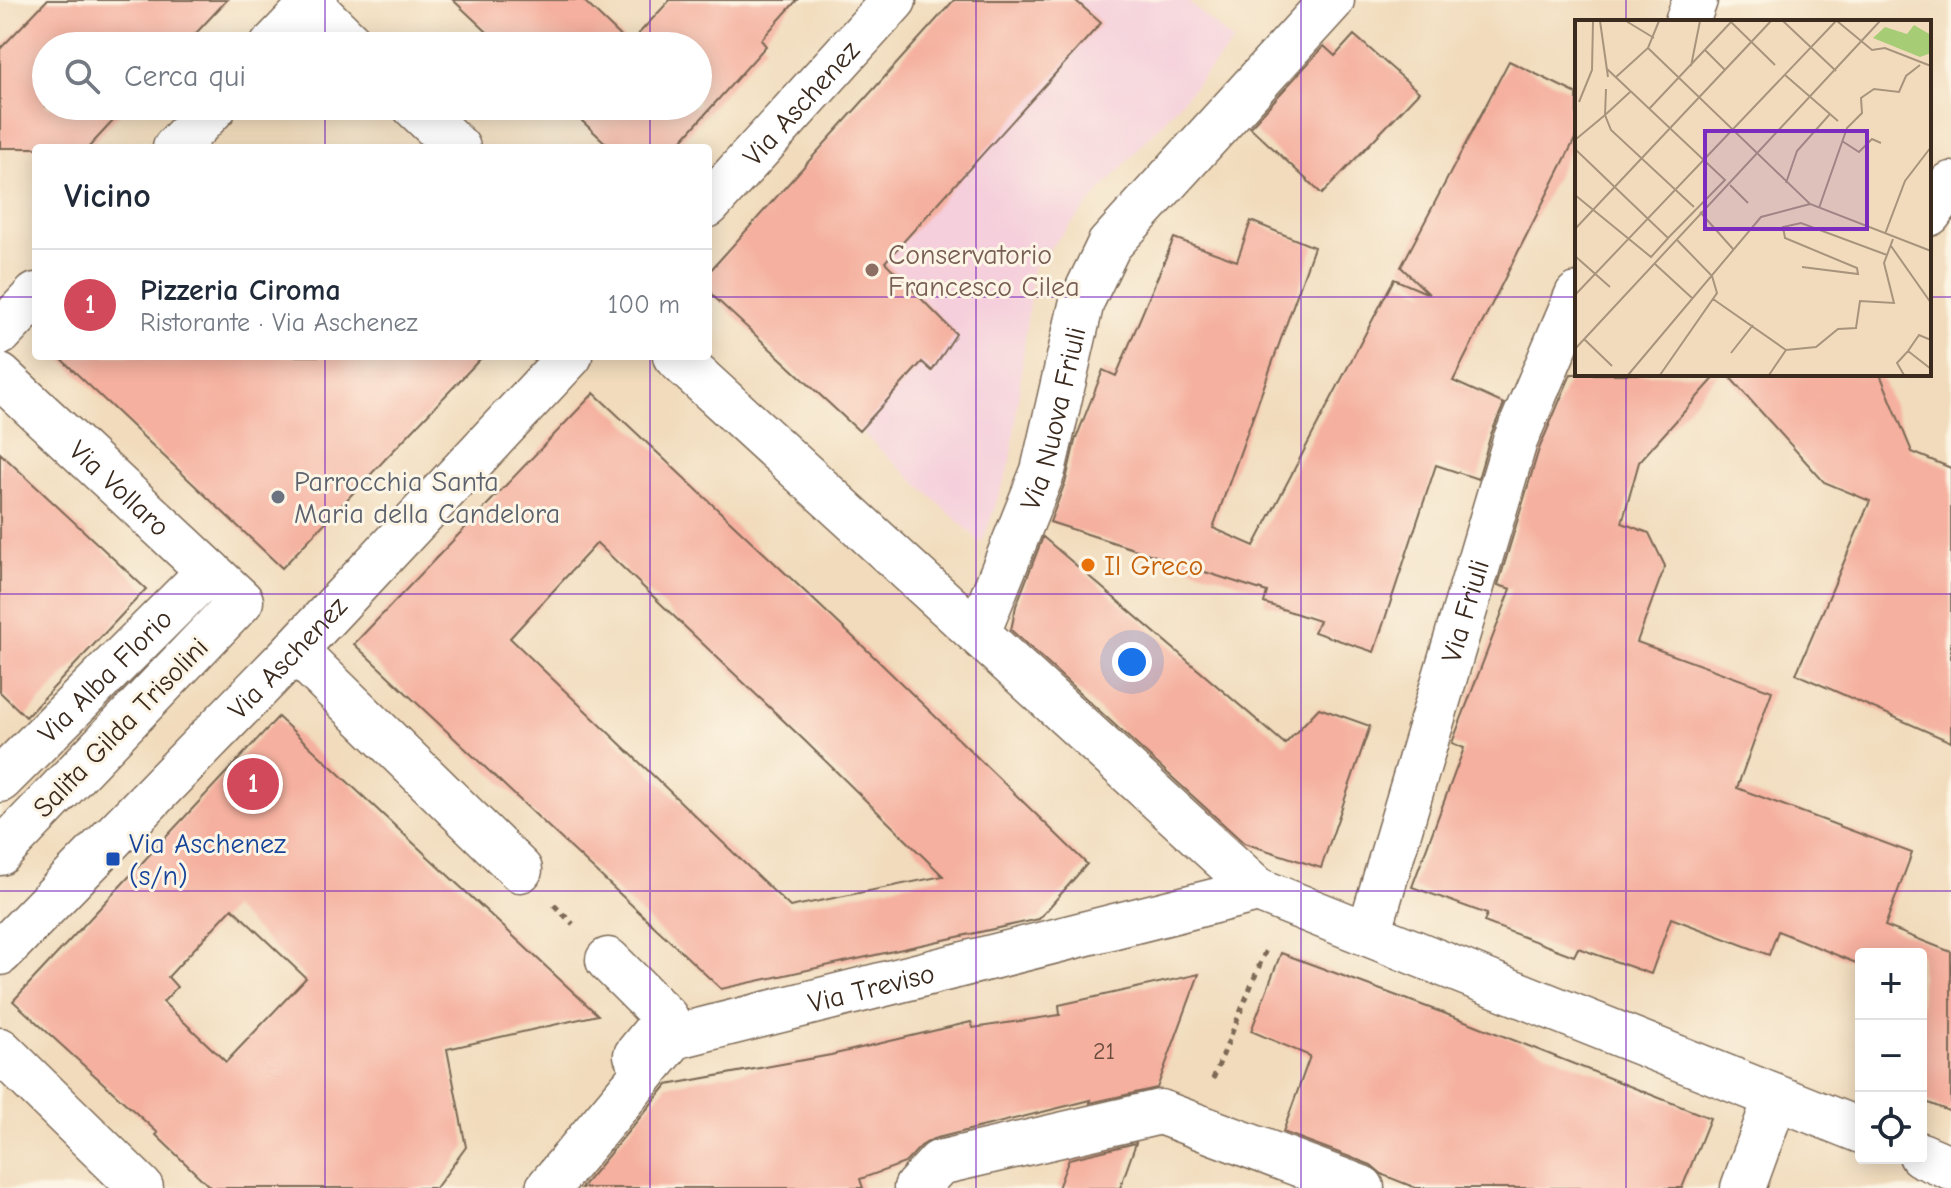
<!DOCTYPE html>
<html lang="it">
<head>
<meta charset="utf-8">
<style>
	body { margin:0; font-family:"Comic Neue",sans-serif; background:#f2f2f3; color:#1f2937 }
	.controls { position:absolute; right:24px; bottom:24px; display:grid; overflow:hidden; border-radius:8px; box-shadow:0 4px 20px #0003 }
	.controls button { width:72px; height:72px; display:grid; place-items:center; padding:0; border:0; border-bottom:2px solid #e0e1e3; background:#fff; color:#1f2937; font:40px sans-serif }
	.you { position:absolute; left:1132px; top:662px; width:28px; height:28px; margin:-20px; border:6px solid #fff; border-radius:50%; background:#1a73e8; box-shadow:0 0 0 12px #1a73e833 }
	.badge { display:grid; place-items:center; width:52px; height:52px; border-radius:50%; background:#d1495b; color:#fff; font-size:26px; font-weight:700 }
	.pin { position:absolute; translate:-50% -50%; border:4px solid #fff; box-shadow:0 2px 8px #0006 }
	.list { margin:0; padding:0; list-style:none }
	h2 { display:flex; justify-content:space-between; align-items:center; height:104px; margin:0; padding:0 32px; font-size:34px }
	h2 small { font-size:26px; font-weight:400; color:#747a83 }
	.list li { display:grid; grid-template-columns:52px 1fr auto; gap:24px; align-items:center; box-sizing:border-box; height:112px; padding:0 32px; border-top:2px solid #e0e1e3 }
	.list b { display:block; font-size:30px; white-space:nowrap }
	.list p { margin:0; font-size:26px; white-space:nowrap; color:#747a83 }
	.list em { font-size:26px; font-style:normal; color:#747a83 }
	.icon { flex:none; width:44px; height:44px; fill:none; stroke:currentColor; stroke-width:2; stroke-linecap:round; stroke-linejoin:round }
	.map { position:relative; flex:none; width:1951px; height:1188px; overflow:hidden }
	.search { position:absolute; background:#fff; box-shadow:0 4px 20px #0003; left:32px; top:32px; width:680px; height:88px; display:flex; align-items:center; gap:20px; box-sizing:border-box; padding:0 28px; border-radius:44px; color:#747a83; font-size:30px }
	.panel { position:absolute; background:#fff; box-shadow:0 4px 20px #0003; left:32px; top:144px; width:680px; height:216px; border-radius:8px }
	.map>svg:first-child { display:block }
	.built { fill:#f5cfdc }
	.building { fill:#f5b09f; fill-rule:evenodd }
	.lines { fill:none; stroke-linecap:round; stroke-linejoin:round }
	.street-casing { stroke:#7b6855; stroke-width:47 }
	.path { stroke:#7b6855; stroke-width:5; stroke-dasharray:6 6; stroke-linecap:butt }
	.street { stroke:#fff; stroke-width:44 }
	.grid { fill:none; stroke:#7b2cbf; stroke-width:2; stroke-opacity:0.55 }
	.education-dot { fill:#8d6e63; stroke:#fcf5e5; stroke-width:3 }
	.worship-dot { fill:#6b7280; stroke:#fcf5e5; stroke-width:3 }
	.food-dot { fill:#e8710a; stroke:#fcf5e5; stroke-width:3 }
	.transit-dot { fill:#1a4fb4; stroke:#fcf5e5; stroke-width:3 }
	.labels { text-anchor:middle; stroke-width:6; stroke-linejoin:round; paint-order:stroke }
	.number-label { font-size:24px; fill:#6a4c3e }
	.street-label { font-size:28px; fill:#3b2a1e; stroke:#fcf5e5 }
	.education-label { font-size:28px; fill:#785e54; stroke:#fcf5e5; text-anchor:start }
	.worship-label { font-size:28px; fill:#5b616d; stroke:#fcf5e5; text-anchor:start }
	.food-label { font-size:28px; fill:#c56008; stroke:#fcf5e5; text-anchor:start }
	.transit-label { font-size:28px; fill:#164399; stroke:#fcf5e5; text-anchor:start }
	.inset-road { fill:none; stroke:#a8947d; stroke-width:2 }
	.view { fill:#7b2cbf; fill-opacity:0.15; stroke:#7b2cbf; stroke-width:4 }
	.inset-edge { fill:none; stroke:#3b2a1e; stroke-width:4 }
</style>
</head>
<body>
<div class="map">
<svg width="1951" height="1188" viewBox="0 0 1951 1188">
	<rect width="100%" height="100%" fill="#fcf5e5"/>
	<filter id="ink" filterUnits="userSpaceOnUse"><feTurbulence type="fractalNoise" baseFrequency=".0125" numOctaves="2"/><feDisplacementMap in="SourceGraphic" scale="16" xChannelSelector="R" yChannelSelector="G"/><feConvolveMatrix kernelMatrix="1 2 1 2 8 2 1 2 1" color-interpolation-filters="sRGB"/></filter>
	<filter id="wash" filterUnits="userSpaceOnUse"><feTurbulence type="fractalNoise" baseFrequency=".006" numOctaves="4" result="noise"/><feDisplacementMap in="SourceGraphic" scale="32" xChannelSelector="R" yChannelSelector="G"/><feGaussianBlur stdDeviation="1.8" result="paint"/><feColorMatrix in="noise" values="0 0 0 0 0 0 0 0 0 0 0 0 0 0 0 0 0 1.4 0 .05"/><feComposite in="paint" operator="in"/></filter>
	<g filter="url(#wash)">
		<rect width="100%" height="100%" fill="#f1dbbc"/>
		<path class="built" d="M954 0H1186L1234 42 1033 267 1011 461 982 543 713 296 708 287V273Z"/>
		<g id="blocks">
			<path class="building" d="M47 0H227L184 46H46V106H127L88 148H0V49Z
				M453 0H583L629 44 670 0H797L761 40 766 46 675 148H611L566 106H698V46H502Z
				M954 0H1075L1101 23 885 262 956 334 932 371 922 362 859 431 713 296 708 286V273Z
				M1354 35 1419 92 1322 194 1250 127 1324 46 1335 56Z
				M1509 61 1577 94V135L1453 381 1504 404 1491 434 1478 479 1436 465 1374 652 1314 632 1319 621 1264 603 1267 592 1050 522 1066 480 1075 441 1103 370 1116 376 1174 238 1237 261 1251 221 1314 247 1213 528 1254 546 1394 279 1429 294 1401 267Z
				M58 356H483L282 568Z
				M1571 374H1718L1639 462 1622 523 1649 533 1665 566 1637 642 1772 691 1737 788 1912 853 1885 926 1951 952V1112L1921 1100V954H1861V965L1778 931 1769 955 1671 918 1651 974 1578 948 1574 956 1484 922 1487 914 1412 887 1464 748 1452 743 1511 589 1498 585 1539 449Z
				M1727 374H1880L1912 452 1951 468V742L1796 674 1870 501 1824 482Z
				M594 393 868 651 1087 864 1039 919 721 989 354 644ZM597 543 805 741 943 876 790 907 510 638Z
				M0 453 146 589 26 717 0 692Z
				M1043 537 1285 744 1319 708 1370 726 1321 868 1244 843 1011 630 1016 606Z
				M278 717 598 1015 447 1049 466 1147 436 1188H211L156 1135 158 1133 13 1001ZM232 908 306 978 226 1062 163 1002 177 987 168 977Z
				M1281 953 1473 1024 1710 1118 1682 1188H1416L1383 1175 1371 1165 1283 1132 1310 1056 1251 1031Z
				M1199 974 1157 1088 1090 1103 1091 1100 933 1139 921 1146 905 1163 860 1179 863 1188H581L667 1085 831 1055 971 1022 973 1028 1060 1015 1059 1005Z
				M1136 1143 1120 1188H1058L1069 1159Z"/>
		</g>
	</g>
	<g filter="url(#ink)">
		<use href="#blocks" fill-opacity="0" stroke="#7b6855" stroke-width="2"/>
		<g class="lines">
			<g class="street-casing">
				<g id="street">
					<path d="M306 0 353 46"/>
					<path d="M1687 22 1695 0"/>
					<path d="M272 46 316 0"/>
					<path d="M414 106 458 148"/>
					<path d="M175 148 215 106"/>
					<path id="s1" d="M708 205 894 0"/>
					<path d="M1929 214 1951 184"/>
					<path d="M0 333 36 295"/>
					<path d="M675 356 1258 890 1861 1131"/>
					<path id="s2" d="M0 376 241 601 0 853"/>
					<path id="s3" d="M978 633 1043 471 1082 301 1109 245 1332 0"/>
					<path d="M295 650 520 870"/>
					<path id="s4" d="M0 780 209 571"/>
					<path id="s5" d="M1369 933 1515 441 1577 295"/>
					<path id="s6" d="M0 953 295 650 570 356"/>
					<path d="M608 960 666 1018 636 1055"/>
					<path d="M0 1050 141 1188"/>
					<path d="M1921 1155 1951 1168"/>
					<path id="s7" d="M548 1188 674 1037 1258 890"/>
					<path d="M916 1188 939 1163 1160 1112 1362 1188"/>
					<path d="M1743 1188 1776 1097"/>
				</g>
			</g>
			<path class="path" d="M554 905 573 924
				M1213 1079 1267 947"/>
			<use href="#street" class="street"/>
		</g>
	</g>
	<path class="grid" d="M325 0V46M650 0V46M976 0V1188M1301 0V1188M1626 0V22M325 106V148M650 106V148M0 297H36M708 297H1577M1929 297H1951M325 356V1188M650 356V1188M1626 374V1188M0 594H1951M0 891H1951"/>
	<circle class="education-dot" cx="872" cy="270" r="8"/>
	<circle class="worship-dot" cx="278" cy="497" r="8"/>
	<circle class="food-dot" cx="1088" cy="565" r="8"/>
	<rect class="transit-dot" x="105" y="851" width="16" height="16" rx="4"/>
	<g class="labels">
		<g class="number-label">
			<text x="1104" y="1059">21</text>
		</g>
		<g class="street-label">
			<text dy="10" stroke="none"><textPath href="#s1" startOffset="138">Via Aschenez</textPath></text>
			<text dy="10" stroke="none"><textPath href="#s3" startOffset="228">Via Nuova Friuli</textPath></text>
			<text dy="10" stroke="none"><textPath href="#s2" startOffset="164">Via Vollaro</textPath></text>
			<text dy="10" stroke="none"><textPath href="#s5" startOffset="336">Via Friuli</textPath></text>
			<text dy="10" stroke="none"><textPath href="#s6" startOffset="412">Via Aschenez</textPath></text>
			<text dy="10" stroke="none"><textPath href="#s4" startOffset="148">Via Alba Florio</textPath></text>
			<text transform="translate(120 727) rotate(-46)" y="10">Salita Gilda Trisolini</text>
			<text dy="10" stroke="none"><textPath href="#s7" startOffset="400">Via Treviso</textPath></text>
		</g>
		<g class="education-label">
			<text x="888" y="264">Conservatorio<tspan x="888" dy="32">Francesco Cilea</tspan></text>
		</g>
		<g class="worship-label">
			<text x="294" y="491">Parrocchia Santa<tspan x="294" dy="32">Maria della Candelora</tspan></text>
		</g>
		<g class="food-label">
			<text x="1104" y="575">Il Greco</text>
		</g>
		<g class="transit-label">
			<text x="129" y="853">Via Aschenez<tspan x="129" dy="32">(s/n)</tspan></text>
		</g>
	</g>
	<g transform="translate(1575 20)">
		<rect width="356" height="356" fill="#f1dbbc"/>
		<path d="M339 5 356 15V33L345 37 298 18 310 7 332 14Z" fill="#a7cc76"/>
		<path class="inset-road" d="M25 1 33 57M51 1 79 18M208 1 261 51M262 1 297 30 310 28 356 46M156 2 200 45M73 28 235 184 356 231M130 30 150 50M116 46 125 1M31 48 150 160 93 218M210 55 263 101M41 57 73 28 84 1M55 72 30 95 36 110 119 187M4 82 17 50 18 1M74 89 157 1M0 120 30 95 31 69M267 121 284 132 297 119 306 123M0 129 93 218M211 163 222 131 255 94M155 165 173 183M0 175 76 237 95 216M244 188 272 108 287 93 286 78 299 69 324 72 331 56 345 45M125 192 158 229M0 209 196 1M310 214 330 161 356 127M316 226 356 283M0 236 35 267M80 244 117 278M227 247 283 254 282 248 210 218 208 207 226 203 312 235M0 275 261 1M138 279 211 330 241 327 263 309 281 308 285 281 319 283 309 243 318 219M9 319 37 346M0 329 305 1M333 331 344 315 356 320M156 333 178 305M53 355 186 197 235 184M85 355 142 273 137 256 102 220M194 355 211 330M329 355 322 343 333 331 356 349"/>
		<path class="view" d="M130 111H292V209H130Z"/>
		<rect width="356" height="356" class="inset-edge"/>
	</g>
</svg>
<div class="controls">
<button>+</button>
<button>−</button>
<button><svg class="icon" aria-label="locate" viewBox="0 0 24 24"><circle cx="12" cy="12" r="6"/><path d="M12 2v4M12 18v4M2 12h4M18 12h4"/></svg></button>
</div>
<div class="you"></div>
<div class="pin badge" style="left:253px;top:784px">1</div>
<div class="search"><svg class="icon" aria-label="search" viewBox="0 0 24 24"><circle cx="10" cy="10" r="6"/><path d="M15 15l6 6"/></svg>Cerca qui</div>
<section class="panel">
<h2>Vicino<small></small></h2>
<ul class="list">
<li><span class="badge">1</span><div><b>Pizzeria Ciroma</b><p>Ristorante · Via Aschenez</p></div><em>100 m</em></li>
</ul>
</section>
</div>
</body>
</html>
